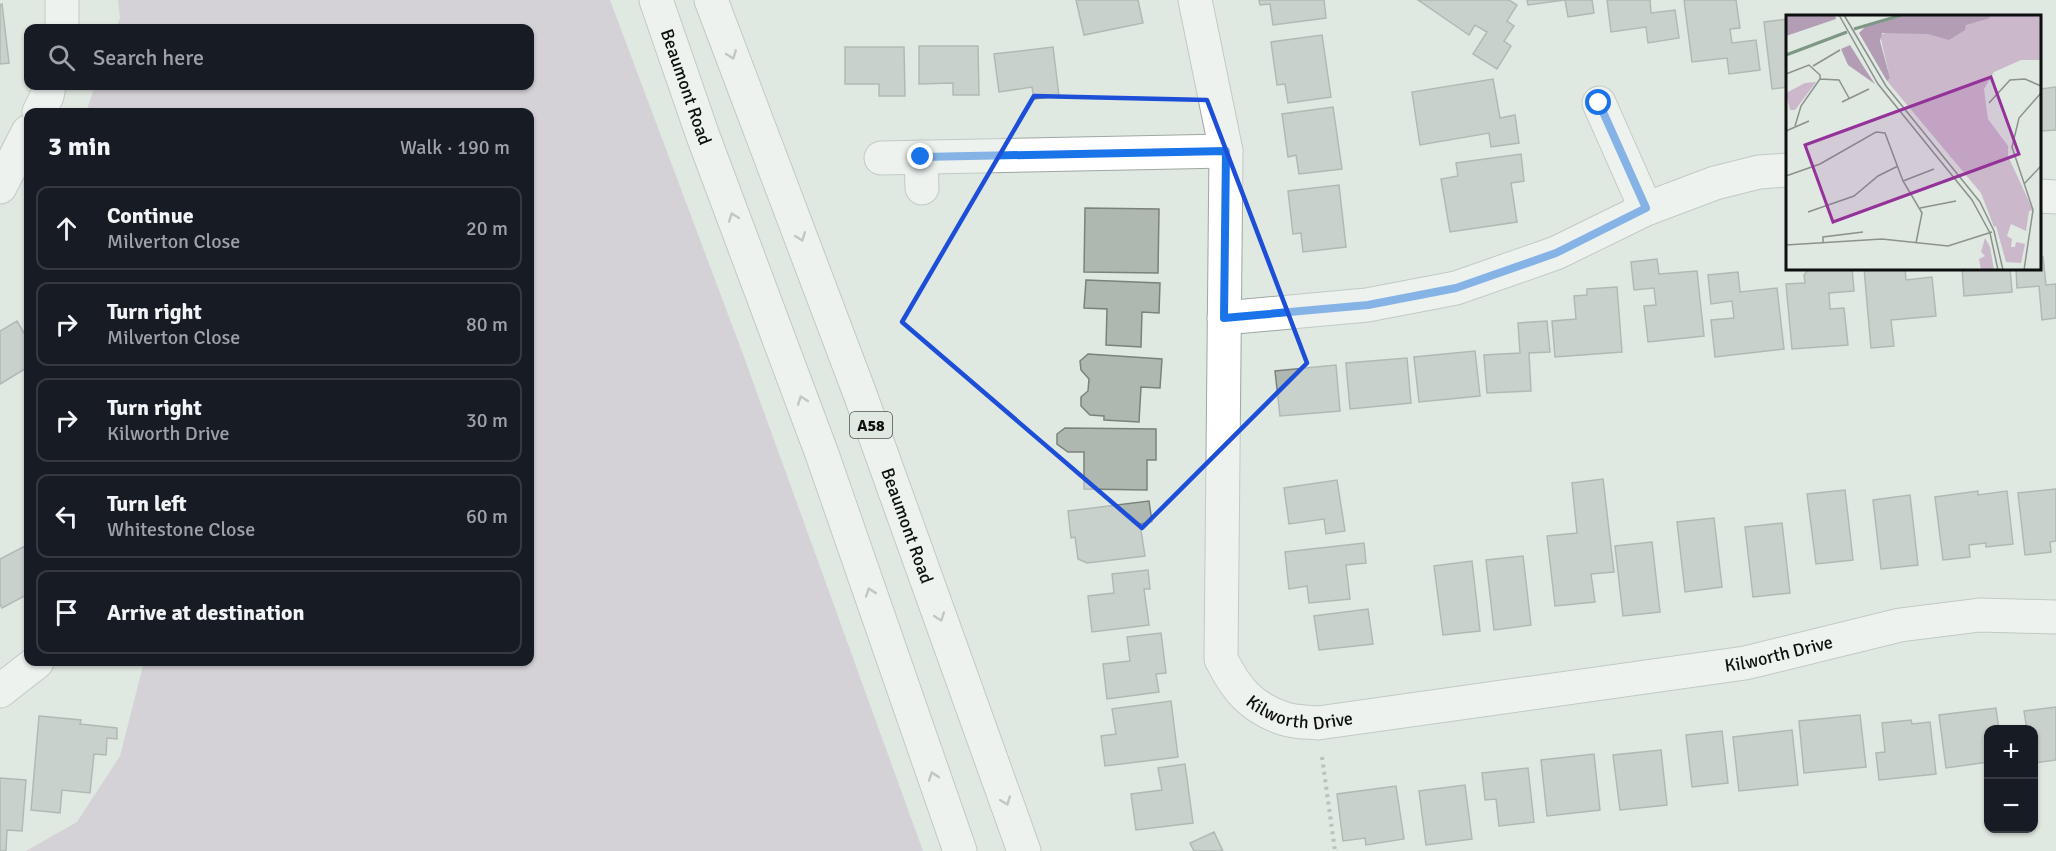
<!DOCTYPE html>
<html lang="en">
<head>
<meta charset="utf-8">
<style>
	body { margin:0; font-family:Signika,sans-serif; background:#20242c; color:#f1f3f6 }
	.controls { position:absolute; right:18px; bottom:18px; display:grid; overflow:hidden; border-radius:12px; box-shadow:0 2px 4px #0004 }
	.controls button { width:54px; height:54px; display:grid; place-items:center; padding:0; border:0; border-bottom:2px solid #363941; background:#171b24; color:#f1f3f6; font:30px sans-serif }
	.stop { position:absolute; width:18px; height:18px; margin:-14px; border:4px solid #1a73e8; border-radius:50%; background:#fff }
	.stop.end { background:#1a73e8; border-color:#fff; box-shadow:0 2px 6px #0008 }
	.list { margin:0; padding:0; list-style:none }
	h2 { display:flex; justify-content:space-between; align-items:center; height:78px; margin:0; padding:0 24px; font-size:26px }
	h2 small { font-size:20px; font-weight:400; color:#9ea1a6 }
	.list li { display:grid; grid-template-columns:39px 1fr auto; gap:18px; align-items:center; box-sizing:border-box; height:84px; margin:0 12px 12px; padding:0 12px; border:2px solid #363941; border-radius:12px }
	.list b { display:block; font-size:22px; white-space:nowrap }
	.list p { margin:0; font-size:20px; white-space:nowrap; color:#9ea1a6 }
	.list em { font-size:20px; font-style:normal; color:#9ea1a6 }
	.icon { flex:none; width:33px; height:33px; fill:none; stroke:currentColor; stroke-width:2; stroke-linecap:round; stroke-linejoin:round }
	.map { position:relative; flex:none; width:2056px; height:851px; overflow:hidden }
	.search { position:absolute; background:#171b24; box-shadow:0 2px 4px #0004; left:24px; top:24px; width:510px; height:66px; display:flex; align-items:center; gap:15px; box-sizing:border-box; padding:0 21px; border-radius:12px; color:#9ea1a6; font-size:22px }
	.panel { position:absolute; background:#171b24; box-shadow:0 2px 4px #0004; left:24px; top:108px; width:510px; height:558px; border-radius:12px }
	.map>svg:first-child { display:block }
	.green { fill:#cbb8cb }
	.building { fill:#aeb7b0; stroke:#7a827c; stroke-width:1.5 }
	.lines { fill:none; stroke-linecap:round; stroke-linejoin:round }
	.minor-casing { stroke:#9ea7a1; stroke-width:35 }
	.highway-casing { stroke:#9ea7a1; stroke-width:35 }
	.path { stroke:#8d948f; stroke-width:4; stroke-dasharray:3 4.5; stroke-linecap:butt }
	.minor { stroke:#fff; stroke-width:33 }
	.highway { stroke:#fff; stroke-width:33 }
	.oneway { stroke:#9e9f9f }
	.route { stroke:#1a73e8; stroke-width:8 }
	.marked { fill:none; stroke:#1d4ed8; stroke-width:4.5; stroke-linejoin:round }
	.labels { text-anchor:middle; stroke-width:6; stroke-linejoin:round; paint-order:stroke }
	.shield { fill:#dfe8e1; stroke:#4c514d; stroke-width:1.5 }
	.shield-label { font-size:16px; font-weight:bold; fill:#0d100e }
	.street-label { font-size:18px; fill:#0d100e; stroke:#dfe8e1 }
	.inset-river { fill:none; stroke:#7d9784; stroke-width:3 }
	.inset-road { fill:none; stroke:#8b928d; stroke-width:1.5 }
	.view { fill:#943299; fill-opacity:0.15; stroke:#943299; stroke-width:3 }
	.inset-edge { fill:none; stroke:#0d100e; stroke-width:3 }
</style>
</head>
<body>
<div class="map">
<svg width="2056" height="851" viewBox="0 0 2056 851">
	<rect width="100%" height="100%" fill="#dfe8e1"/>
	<path class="green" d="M118 0H610L744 357 923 851H26L77 822 120 756 144 662H530V112H86L95 86H530V28H116L120 18Z"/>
	<path class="building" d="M1076 0H1138L1143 23 1084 35Z
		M1259 0H1324L1326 18 1273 25 1270 4 1260 5Z
		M1418 0H1509L1517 5 1507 21 1514 26 1504 41 1511 46 1497 69 1473 54 1487 32 1475 25 1469 35Z
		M1527 0H1592L1594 13 1568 17 1565 0 1528 5Z
		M1607 0H1650L1651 13 1675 10 1679 38 1648 43 1646 27 1611 32Z
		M1684 0H1736L1740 28 1730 29 1732 43 1756 40 1760 70 1729 74 1727 58 1692 62Z
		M2 4 9 63 0 64V5Z
		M1788 19V87L1772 89 1764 22Z
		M1322 35 1331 97 1288 103 1285 84 1277 85 1271 42Z
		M919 46H978L979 95H953V83L919 84Z
		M845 47H904L905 96H879V84H845Z
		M1053 47 1059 96 1034 99 1032 87 999 92 994 54Z
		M2040 74 2041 89 2056 87V130L2040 131Z
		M1493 79 1500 118 1515 115 1519 143 1491 147 1489 133 1420 145 1412 92Z
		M1333 107 1342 169 1299 174 1296 155 1288 157 1282 114Z
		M1521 154 1524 181 1511 183 1517 222 1450 232 1441 179 1458 176 1456 163Z
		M1339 185 1346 247 1303 252 1301 233 1293 234 1288 191Z
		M1085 208 1159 209 1158 273 1084 272Z
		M2040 257H2043L2046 285 2056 284V318L2042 320 2039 286 2017 288 2016 268H2040Z
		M1657 259 1659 274 1697 271 1704 336 1648 342 1644 306 1656 305 1654 288 1634 290 1631 262Z
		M1810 268H1852L1854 291 1829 293 1830 309 1844 308 1848 345 1792 349 1786 284 1805 283 1804 275Z
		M1864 268H1905L1906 280 1932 277 1936 316 1891 320 1894 346 1871 348Z
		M1962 268H2010L2012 292 1964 296Z
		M1738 272 1740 292 1777 288 1784 349 1715 357 1711 320 1734 318 1732 301 1711 304 1708 275Z
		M1086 280 1160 283 1159 313 1142 312 1141 347 1106 345 1107 309 1084 308Z
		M1617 287 1622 352 1555 357 1552 321 1576 319 1574 296 1587 295V289Z
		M17 321 28 340V367L0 384V331Z
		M1547 321 1550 352 1529 353 1531 391 1487 393 1484 355 1520 353 1518 323Z
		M1475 351 1480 396 1419 402 1414 357Z
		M1088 354 1162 359 1160 388 1141 387 1139 422 1104 420V416L1090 415 1081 406V397L1088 391 1089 379 1081 370 1080 361Z
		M1407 358 1411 403 1350 409 1346 363Z
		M1336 365 1340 411 1280 416 1275 371Z
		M1065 428 1156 429V460H1147V490L1084 489V452H1068L1057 444V434Z
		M1603 479 1614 572 1591 574 1595 602 1555 606 1547 536 1577 533 1572 483Z
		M1337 480 1345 531 1326 534 1324 519 1289 524 1284 488Z
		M2056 489V541L2050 542 2051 552 2025 555 2018 493Z
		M1845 490 1853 560 1816 564 1807 494Z
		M1978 491V495L2007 491 2013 544 1986 547V543L1969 545 1970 557 1943 560 1935 497Z
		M1910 495 1918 565 1881 569 1873 500Z
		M1149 501 1152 522 1140 524 1145 556 1087 563 1078 559 1075 537 1071 538 1068 511Z
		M1714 518 1722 587 1685 592 1677 522Z
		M1782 523 1790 593 1753 597 1745 527Z
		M1652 542 1660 612 1623 616 1615 546Z
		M1364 543 1366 563 1346 565 1350 599 1309 603 1307 586 1289 589 1285 552Z
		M25 546 28 553V594L2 608 0 604V559Z
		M1523 556 1531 625 1494 630 1486 560Z
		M1472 561 1480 631 1443 635 1434 566Z
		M1148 570 1150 589H1144L1149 625 1092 632 1088 596 1114 593 1112 574Z
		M1368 609 1373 644 1319 650 1314 616Z
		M1161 633 1166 673 1156 674 1159 692 1107 699 1103 664 1130 661 1127 637Z
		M1171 701 1178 757 1105 766 1101 736 1116 734 1112 709Z
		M2056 707V760L2034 763V730H2027L2024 711Z
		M1996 708 1999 730H1988V762L1946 768 1939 715Z
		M1860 715 1866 767 1804 773 1799 721Z
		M39 716 81 720 80 724 117 728V739L107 738 106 755 94 754 90 793 62 790 60 813 31 810Z
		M1911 720 1912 724 1930 722 1936 774 1879 780 1876 753 1885 752 1882 723Z
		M1792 730 1798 785 1739 791 1733 737Z
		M1722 731 1728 783 1692 787 1686 735Z
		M1661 750 1667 805 1620 810 1613 755Z
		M1594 754 1600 810 1547 816 1541 760Z
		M1185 764 1193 823 1136 830 1131 794 1162 790 1158 768Z
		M1528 768 1534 822 1499 826 1496 799 1485 800 1482 773Z
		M0 778 26 780 22 831 7 830 6 851H0Z
		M1465 785 1472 839 1426 845 1419 791Z
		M1396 786 1404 839 1366 845 1365 838 1343 841 1337 794Z
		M1214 832 1223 851H1194L1190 843Z"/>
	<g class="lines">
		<g class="minor-casing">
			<g id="minor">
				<path id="s1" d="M1195 0 1226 151 1221 659C1236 689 1251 708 1285 719 1295 722 1307 722 1318 723L1745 663 1900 625 1980 615 2056 617"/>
				<path d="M62 28V0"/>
				<path d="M1599 103 1646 209"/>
				<path d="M39 112 47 96 49 86"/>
				<path d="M921 157 922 188"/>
				<path d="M881 158 1226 151"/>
				<path d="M0 187 28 132"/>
				<path d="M2040 196 2056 197"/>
				<path d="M1224 318 1367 305 1456 288 1556 253 1646 209 1715 183 1759 172 1788 170"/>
				<path d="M0 691 37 662"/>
			</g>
		</g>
		<g class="highway-casing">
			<g id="highway">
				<path id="s2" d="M656 0 703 136 822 454 960 851"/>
				<path id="s3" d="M711 0 860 394 1024 851"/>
			</g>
		</g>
		<path class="path" d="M1322 757 1335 851"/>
		<use href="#minor" class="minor"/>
		<use href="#highway" class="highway"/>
	</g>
	<defs><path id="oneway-chevron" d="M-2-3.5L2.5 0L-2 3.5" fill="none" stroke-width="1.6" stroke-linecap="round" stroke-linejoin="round" transform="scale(1.5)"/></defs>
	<g class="oneway">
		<use href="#oneway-chevron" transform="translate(732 55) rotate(69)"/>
		<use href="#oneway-chevron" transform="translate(733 217) rotate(-110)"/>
		<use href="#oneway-chevron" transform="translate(801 237) rotate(69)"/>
		<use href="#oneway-chevron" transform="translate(802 400) rotate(-110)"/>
		<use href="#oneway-chevron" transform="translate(870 592) rotate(-109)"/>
		<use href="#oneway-chevron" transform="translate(940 617) rotate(70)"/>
		<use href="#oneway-chevron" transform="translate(933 776) rotate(-109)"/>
		<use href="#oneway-chevron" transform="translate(1006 801) rotate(70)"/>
	</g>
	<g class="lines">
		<path class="route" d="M921 157 1226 151 1224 318 1368 305 1456 288 1556 253 1646 208 1599 103"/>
	</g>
	<path d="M0 0H2056V851H0ZM1034 96 1207 100 1307 363 1142 528 902 322Z" fill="#dfe8e1" fill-opacity=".55" fill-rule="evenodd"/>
	<path class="marked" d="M1034 96 1207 100 1307 363 1142 528 902 322Z"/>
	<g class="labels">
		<rect class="shield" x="850" y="412" width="42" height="26" rx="4.5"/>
		<g class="shield-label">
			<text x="871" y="431">A58</text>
		</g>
		<g class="street-label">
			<text dy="6" stroke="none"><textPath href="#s2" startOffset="92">Beaumont Road</textPath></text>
			<text dy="6" stroke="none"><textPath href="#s3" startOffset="561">Beaumont Road</textPath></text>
			<text dy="6" stroke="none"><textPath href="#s1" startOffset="1252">Kilworth Drive</textPath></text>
			<text dy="6" stroke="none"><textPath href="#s1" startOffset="766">Kilworth Drive</textPath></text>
		</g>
	</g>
	<g transform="translate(1786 15)">
		<rect width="255" height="255" fill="#dfe8e1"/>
		<path d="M147 0H255V45H235L208 57 198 74 202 104 222 131V141L247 195 243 196 240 216 225 209 221 221 226 224 225 232H229L230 227 239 229 235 248 220 247 210 211 216 208 208 212 195 178 101 66 104 63 94 20ZM30 67 9 95H4L0 78 19 68ZM199 223 204 232 208 255H195L193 244 199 241 195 237Z" fill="#cbb8cb"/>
		<path d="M0 0H49L50 4 0 21ZM121 0H203L204 3 180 10 179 15 163 25 142 19 96 18 94 26 104 63 101 66 73 18 79 12ZM64 30 79 54 89 69 62 50 55 34Z" fill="#b39db4"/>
		<path class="inset-river" d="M68 14 116 0M0 40 61 17"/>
		<path class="inset-road" d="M53 0 92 69 186 185 204 218 212 255M58 0 100 71 194 187 208 216 217 255M27 51 54 35M0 59 23 50 34 60V64L15 91 9 111M34 64 53 65 63 83M56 87 83 74M203 88 224 65 239 64 255 71M0 116 23 106M0 161 34 149 90 117 99 118 117 166 136 198 130 228M117 166 148 154M238 169 255 151M134 193 170 186M22 197 68 181 92 161 112 151M37 227V222L77 217M0 230 96 224 162 231 206 217M238 255 247 195 226 132 233 103 255 78"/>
		<path class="view" d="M205 62 233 139 47 207 19 130Z"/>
		<rect width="255" height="255" class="inset-edge"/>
	</g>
</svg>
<div class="controls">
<button>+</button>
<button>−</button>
</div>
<div class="stop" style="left:1599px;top:103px"></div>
<div class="stop end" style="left:921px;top:157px"></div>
<div class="search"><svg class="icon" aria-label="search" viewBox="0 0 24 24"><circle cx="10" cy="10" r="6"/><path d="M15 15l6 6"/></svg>Search here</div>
<section class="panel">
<h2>3 min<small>Walk · 190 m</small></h2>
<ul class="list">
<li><svg class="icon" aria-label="ahead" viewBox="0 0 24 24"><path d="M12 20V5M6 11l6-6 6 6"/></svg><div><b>Continue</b><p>Milverton Close</p></div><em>20 m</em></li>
<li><svg class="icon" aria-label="right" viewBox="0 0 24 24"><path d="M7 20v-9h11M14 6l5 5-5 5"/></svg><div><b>Turn right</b><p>Milverton Close</p></div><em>80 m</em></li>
<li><svg class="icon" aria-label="right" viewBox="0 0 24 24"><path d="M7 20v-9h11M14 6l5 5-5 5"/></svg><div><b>Turn right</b><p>Kilworth Drive</p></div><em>30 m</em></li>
<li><svg class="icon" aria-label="left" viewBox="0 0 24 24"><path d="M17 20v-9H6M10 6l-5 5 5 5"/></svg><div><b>Turn left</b><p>Whitestone Close</p></div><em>60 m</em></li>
<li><svg class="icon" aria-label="arrive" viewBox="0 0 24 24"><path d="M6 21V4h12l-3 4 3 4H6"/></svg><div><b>Arrive at destination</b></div></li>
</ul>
</section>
</div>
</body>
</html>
